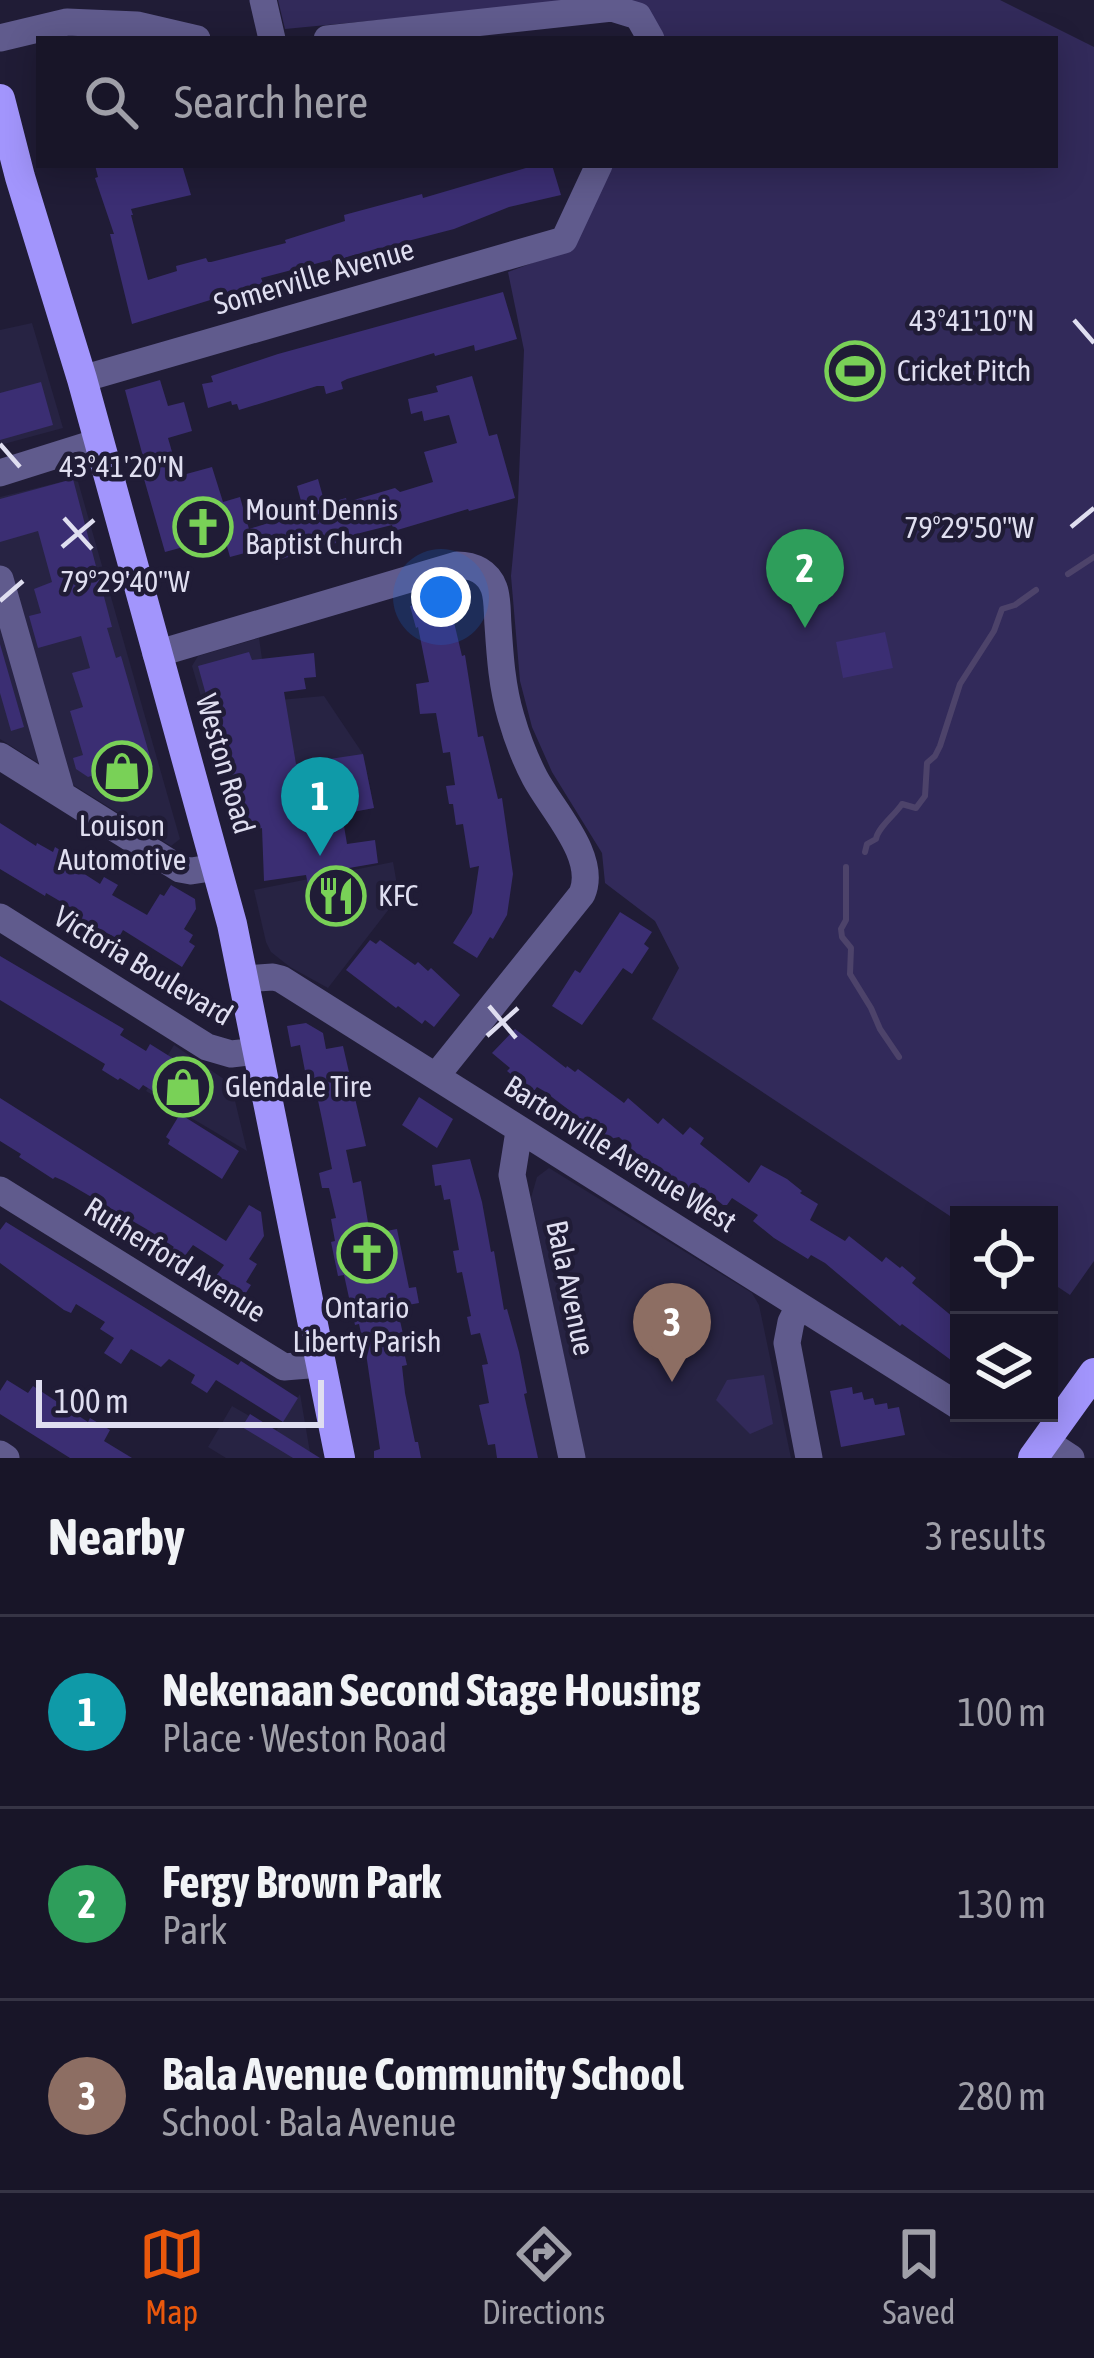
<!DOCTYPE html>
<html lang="en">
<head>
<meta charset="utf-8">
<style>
	body { margin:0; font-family:"Asap Condensed",sans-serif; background:#211e30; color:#f1f3f6 }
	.controls { position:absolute; right:36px; bottom:36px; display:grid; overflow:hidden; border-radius:0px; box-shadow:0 6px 30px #0003 }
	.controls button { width:108px; height:108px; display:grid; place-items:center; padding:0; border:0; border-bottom:3px solid #363445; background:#181528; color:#f1f3f6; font:60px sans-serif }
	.scale { position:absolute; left:36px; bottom:30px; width:288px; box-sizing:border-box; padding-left:12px; border:6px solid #dfdef0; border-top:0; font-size:33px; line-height:42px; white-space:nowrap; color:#dfdef0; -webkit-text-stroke:9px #201c36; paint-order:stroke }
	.you { position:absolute; left:441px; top:597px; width:42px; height:42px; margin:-30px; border:9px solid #fff; border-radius:50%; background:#1a73e8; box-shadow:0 0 0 18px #1a73e833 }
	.badge { display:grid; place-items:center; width:78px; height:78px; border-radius:50%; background:#ea580c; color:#fff; font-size:39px; font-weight:700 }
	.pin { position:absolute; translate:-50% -99px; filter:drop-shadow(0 3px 6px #0008) }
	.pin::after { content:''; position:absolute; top:63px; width:42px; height:36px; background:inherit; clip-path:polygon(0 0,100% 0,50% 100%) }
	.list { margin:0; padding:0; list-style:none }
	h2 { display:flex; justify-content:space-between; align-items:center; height:156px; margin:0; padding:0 48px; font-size:51px }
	h2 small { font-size:39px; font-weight:400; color:#9f9fa8 }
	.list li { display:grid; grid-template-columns:78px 1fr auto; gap:36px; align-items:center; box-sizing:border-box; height:192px; padding:0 48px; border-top:3px solid #363445 }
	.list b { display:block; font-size:45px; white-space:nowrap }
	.list p { margin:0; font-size:39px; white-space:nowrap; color:#9f9fa8 }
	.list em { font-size:39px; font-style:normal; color:#9f9fa8 }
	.icon { flex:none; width:66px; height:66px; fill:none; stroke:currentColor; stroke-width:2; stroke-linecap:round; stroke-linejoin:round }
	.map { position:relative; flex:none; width:1094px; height:1458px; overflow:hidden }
	.search { position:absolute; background:#181528; box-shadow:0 6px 30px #0003; left:36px; right:36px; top:36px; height:132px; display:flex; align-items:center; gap:30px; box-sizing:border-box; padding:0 42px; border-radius:0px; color:#9f9fa8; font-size:45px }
	.sheet { height:732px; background:#181528 }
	nav { display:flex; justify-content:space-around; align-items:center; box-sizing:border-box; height:168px; border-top:3px solid #363445; background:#181528; font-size:33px; color:#9f9fa8 }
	nav a { display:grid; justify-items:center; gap:6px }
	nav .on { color:#ea580c }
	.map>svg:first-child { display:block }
	.built { fill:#272343 }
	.green { fill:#322a5a }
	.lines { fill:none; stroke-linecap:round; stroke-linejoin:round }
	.stream { stroke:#4d436a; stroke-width:6 }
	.building { fill:#3b2e73 }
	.minor { stroke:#605b8d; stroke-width:27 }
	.major { stroke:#a295fc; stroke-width:30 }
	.ticks { fill:none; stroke:#dfdef0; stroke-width:4.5 }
	.labels { text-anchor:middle; stroke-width:9; stroke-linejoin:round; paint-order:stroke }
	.street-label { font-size:30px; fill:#dfdef0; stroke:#201c36 }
	.poi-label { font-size:30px; fill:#dfdef0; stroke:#201c36; text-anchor:start }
	.ticks-label { font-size:30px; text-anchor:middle; fill:#dfdef0; stroke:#201c36; stroke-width:9; stroke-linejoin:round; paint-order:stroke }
</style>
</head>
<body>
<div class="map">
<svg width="1094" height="1458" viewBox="0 0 1094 1458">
	<rect width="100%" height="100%" fill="#201c36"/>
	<path class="built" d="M32 323 63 428 0 445V330Z
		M77 478 180 839 171 846 0 739V497Z
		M259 638 268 701 324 696 363 754 374 808 241 832 192 666 198 656Z
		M393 862 399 896 328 988 290 967 271 952 266 942 254 890Z
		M174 1045 231 1084 247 1151 146 1091Z
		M549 1168 752 1293 759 1305 791 1458H585L531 1198 537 1177Z
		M300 1394 311 1458H226L208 1447 232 1406 276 1431Z"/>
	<path class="green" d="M278 0H589L285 29Z
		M628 0H1000L1094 47V1261L1070 1295 1049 1281V1215H959V1222L652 1019 679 968 655 921 605 883 602 853 552 772 532 727 520 681 511 576 518 502 524 350 508 272 567 250 612 165H1055V39H661Z
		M764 1375 773 1424 750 1434 716 1400 727 1380Z"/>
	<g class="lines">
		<path class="stream" d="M1068 574 1094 557
			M865 852 867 844 876 839C878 827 895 815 902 804L916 808 925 796 927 763 935 756 940 746 960 684 994 631 1002 609 1015 605 1036 590
			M846 867V920L841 929 842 937 851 948 850 974 871 1008 880 1029 899 1057"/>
	</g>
	<path class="building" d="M95 165H182L191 195 131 209 133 215H131L148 280 177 271 176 266 206 258 208 262H211L286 243 285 240 345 221 344 215 422 194 423 198 536 165H552L561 195 509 207 454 229 350 256 332 264 330 260 261 278 263 283 243 290 132 324 110 234H114L95 178 98 177Z
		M503 292 517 339 475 351 474 345 435 356 434 353 347 379 341 382 343 389 326 394 324 386H317L239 410 237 404 232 405 231 401 208 408 202 384 213 382 211 376 278 354Z
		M472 376 489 436 497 434 515 498 469 511 468 509 394 531 392 525 364 532 335 540 336 543 278 560 274 545 230 557 224 536 165 552 140 465 145 464 125 390 160 380 168 406 184 402 192 431 168 438 179 476 212 467 223 502 240 497 249 529 304 512 297 486 318 479 325 504 346 498 347 502 395 488 400 492 433 482 424 452 457 443 449 415 424 421 422 411 411 414 408 399 438 392 436 386Z
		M41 382 53 425 0 440V393Z
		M73 479 112 627 107 628 116 658 121 656 153 767 99 783 97 774 88 777 76 769 73 758 83 755 70 711 83 707 72 673 90 668 81 636 38 648 29 616 41 613 34 589 52 582 38 531 0 542V499Z
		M444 596 448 597 462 656 465 655 478 737 483 736 498 799 502 798 513 874 507 915 493 939 490 937 477 958 453 943 472 913 479 866 470 868 463 824 456 825 453 804H449L446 786 455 785 450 752 443 753 436 713 420 714 416 684 429 682 418 627 416 628 410 606Z
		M885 632 893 668 843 678 836 642Z
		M0 644 24 727 11 731 0 693Z
		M249 652 252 660 314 653 316 677 304 678 306 689 284 692 296 764 363 754 374 808 342 814 347 844 375 840 378 863 349 868 355 899 348 900 351 912 319 918 318 915 314 916 306 875 264 881 262 828 241 832 225 748 221 749 198 666Z
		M0 823 36 846 37 843 53 852 55 847 75 859 72 866 100 884 104 877 118 885 112 895 147 915 160 894 164 896 171 885 195 899 196 909 184 929 193 935 189 942 195 946 182 967 123 930 118 939 116 938 80 918 82 914 46 893 45 896 0 869Z
		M620 912 652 932 644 944 649 948 632 974 623 968 582 1025 552 1006 575 970 580 973Z
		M370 940 376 944 380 940 415 965 418 962 428 971 431 968 460 995 434 1027 425 1020 422 1024 398 1006 396 1008 346 970Z
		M0 956 124 1029 120 1035 146 1051 150 1044 174 1059 176 1056 198 1069 196 1073 199 1075 179 1107 143 1085 139 1090 120 1078 118 1080 102 1070 105 1064 0 1000Z
		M306 1023 323 1033 326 1049 343 1046 366 1146 346 1150 353 1183 361 1181 370 1234 397 1229 409 1288 416 1287 419 1303 397 1307 405 1343H402L407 1365 402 1366 405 1393 415 1442H418L421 1458H374V1451L380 1449 367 1360 359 1324 355 1325 344 1275 338 1276 331 1242 335 1241 331 1219 336 1218 329 1188H322L319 1173 332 1169 323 1124 316 1091 309 1092 300 1045 291 1047 287 1026Z
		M515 1029 566 1068 567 1066 575 1072 578 1069 624 1103 628 1098 658 1124 663 1118 683 1135 690 1127 704 1138 700 1144 749 1183 761 1165 787 1179 802 1191 800 1193 818 1204 810 1220 845 1241 849 1236 882 1262 886 1257 900 1268 902 1266 916 1278 912 1283 959 1322V1366L902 1324 900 1326 825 1263 811 1255 808 1259 774 1238 753 1221 758 1215 732 1198 727 1205H723L701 1187 695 1193 653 1163 650 1166 619 1137 601 1141 599 1133 544 1091 537 1087 534 1091 524 1082 522 1084 507 1071 510 1068 492 1053Z
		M419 1097 453 1119 437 1148 402 1125Z
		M0 1098 226 1241 249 1205 261 1212 264 1236 249 1259 257 1264 246 1282 251 1285 242 1299 213 1280 224 1265 193 1245 184 1257 172 1249 174 1247 148 1230 64 1181 55 1177 53 1179 19 1157 21 1154 0 1141Z
		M180 1114 239 1151 222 1179 168 1144 170 1140 166 1137Z
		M470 1159 482 1202 491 1252 494 1251 504 1310 507 1309 519 1352 527 1393 524 1394 538 1458H497L495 1444 488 1445 479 1405 489 1403 482 1365 488 1364 480 1333 471 1335 467 1317 471 1316 462 1272 457 1273 453 1251 459 1250 450 1199 444 1200 441 1185 435 1186 432 1165Z
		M6 1222 238 1365 241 1361 298 1398 283 1422 216 1380 207 1393 191 1383 195 1375 169 1359 161 1367 131 1349 121 1364 104 1353 114 1338 100 1329 105 1322 76 1304 71 1313 64 1310 0 1263V1230Z
		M7 1380 28 1393 33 1386 88 1422 90 1418 110 1430 104 1441 132 1458H70L0 1414V1391Z
		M852 1387 853 1394 862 1392 864 1400 873 1398 875 1405 887 1403 888 1409 899 1407 905 1435 841 1447 830 1391Z
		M250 1414 320 1458H293L242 1427Z"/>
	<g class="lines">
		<path class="minor" d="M263 0 272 39
			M0 38 67 22 137 25 197 39
			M327 39 612 8 638 16 651 39
			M82 379 564 240 599 165
			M0 473 98 442
			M0 579 62 795
			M156 654 457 565C474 565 488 572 494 588 498 599 497 613 498 625 500 656 502 687 511 717 517 738 525 759 535 778 552 810 598 857 582 894L436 1076
			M0 756 180 869 191 871 217 867
			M0 917 207 1047 231 1054 258 1051
			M243 979 273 977 281 979 957 1405
			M519 1131 512 1175 572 1458
			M0 1190 284 1367 321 1364
			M799 1306 791 1322 787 1343 809 1458
			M1045 1441 1071 1458
			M0 1454 6 1458"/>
		<path class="major" d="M0 99 20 177 82 379 232 924 340 1458
			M1033 1458 1094 1373"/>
	</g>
	<path class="ticks" d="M1074 320 1094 343M0 444 20 467M64 518 92 549M1071 527 1094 508M62 547 94 520M0 601 23 581M489 1006 516 1038M487 1036 518 1008"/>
	<defs>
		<g id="stadium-ring" transform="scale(3)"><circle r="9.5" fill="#201c36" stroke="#79d157" stroke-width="1.5"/><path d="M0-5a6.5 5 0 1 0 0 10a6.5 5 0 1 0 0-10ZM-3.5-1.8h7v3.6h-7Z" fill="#79d157"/></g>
		<g id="church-ring" transform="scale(3)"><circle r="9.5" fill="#201c36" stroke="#79d157" stroke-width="1.5"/><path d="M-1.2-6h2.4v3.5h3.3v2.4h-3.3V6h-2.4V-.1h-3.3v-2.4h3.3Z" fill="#79d157"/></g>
		<g id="shop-ring" transform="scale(3)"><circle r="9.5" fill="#201c36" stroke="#79d157" stroke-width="1.5"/><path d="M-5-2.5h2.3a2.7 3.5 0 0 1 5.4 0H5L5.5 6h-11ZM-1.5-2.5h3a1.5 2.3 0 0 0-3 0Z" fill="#79d157"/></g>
		<g id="restaurant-ring" transform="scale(3)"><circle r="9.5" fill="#201c36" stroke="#79d157" stroke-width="1.5"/><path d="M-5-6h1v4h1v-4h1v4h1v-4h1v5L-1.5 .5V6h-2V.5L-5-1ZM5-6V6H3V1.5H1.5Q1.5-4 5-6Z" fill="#79d157"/></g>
	</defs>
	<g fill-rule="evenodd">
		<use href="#stadium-ring" x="855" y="371"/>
		<use href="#church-ring" x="203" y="527"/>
		<use href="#shop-ring" x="122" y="771"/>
		<use href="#restaurant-ring" x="336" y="896"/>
		<use href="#shop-ring" x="183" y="1087"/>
		<use href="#church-ring" x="367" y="1253"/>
	</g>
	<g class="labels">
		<g class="street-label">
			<text transform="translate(314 277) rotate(-16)" y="10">Somerville Avenue</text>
			<text transform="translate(225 764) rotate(74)" y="10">Weston Road</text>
			<text transform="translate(143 966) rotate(31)" y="10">Victoria Boulevard</text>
			<text transform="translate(620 1154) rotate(32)" y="10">Bartonville Avenue West</text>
			<text transform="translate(175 1260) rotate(32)" y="10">Rutherford Avenue</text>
			<text transform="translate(570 1288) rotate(78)" y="10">Bala Avenue</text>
		</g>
		<g class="poi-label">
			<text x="897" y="381">Cricket Pitch</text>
			<text x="245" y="520">Mount Dennis<tspan x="245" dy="34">Baptist Church</tspan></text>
			<text x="122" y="836" text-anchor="middle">Louison<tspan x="122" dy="34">Automotive</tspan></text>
			<text x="378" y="906">KFC</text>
			<text x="225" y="1097">Glendale Tire</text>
			<text x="367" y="1318" text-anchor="middle">Ontario<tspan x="367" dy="34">Liberty Parish</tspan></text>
		</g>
	</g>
	<g class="ticks-label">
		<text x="972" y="331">43°41'10"N</text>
		<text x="122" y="477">43°41'20"N</text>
		<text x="969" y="538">79°29'50"W</text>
		<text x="125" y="592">79°29'40"W</text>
	</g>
</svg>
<div class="controls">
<button><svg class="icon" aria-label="locate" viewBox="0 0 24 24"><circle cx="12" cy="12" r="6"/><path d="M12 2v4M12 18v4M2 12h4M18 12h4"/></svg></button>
<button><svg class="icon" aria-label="layers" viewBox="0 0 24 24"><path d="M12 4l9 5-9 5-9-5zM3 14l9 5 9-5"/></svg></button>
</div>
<div class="scale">100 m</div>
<div class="you"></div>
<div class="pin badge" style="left:320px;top:856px;background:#0f9aa8">1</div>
<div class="pin badge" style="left:805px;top:628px;background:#2e9e5b">2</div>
<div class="pin badge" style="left:672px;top:1382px;background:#8d6e63">3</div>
<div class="search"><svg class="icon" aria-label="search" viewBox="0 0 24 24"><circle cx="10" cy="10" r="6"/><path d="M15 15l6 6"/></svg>Search here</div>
</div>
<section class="sheet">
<h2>Nearby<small>3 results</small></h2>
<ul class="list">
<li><span class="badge" style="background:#0f9aa8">1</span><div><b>Nekenaan Second Stage Housing</b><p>Place · Weston Road</p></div><em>100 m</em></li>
<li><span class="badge" style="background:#2e9e5b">2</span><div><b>Fergy Brown Park</b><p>Park</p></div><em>130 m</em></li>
<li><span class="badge" style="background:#8d6e63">3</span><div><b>Bala Avenue Community School</b><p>School · Bala Avenue</p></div><em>280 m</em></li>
</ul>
</section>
<nav>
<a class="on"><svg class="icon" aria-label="map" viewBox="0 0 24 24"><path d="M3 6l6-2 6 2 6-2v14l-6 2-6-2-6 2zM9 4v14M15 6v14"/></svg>Map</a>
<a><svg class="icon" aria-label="directions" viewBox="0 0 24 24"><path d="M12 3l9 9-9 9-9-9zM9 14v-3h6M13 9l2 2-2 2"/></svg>Directions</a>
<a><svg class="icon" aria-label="saved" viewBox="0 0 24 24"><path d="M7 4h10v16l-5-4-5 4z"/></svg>Saved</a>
</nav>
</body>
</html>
